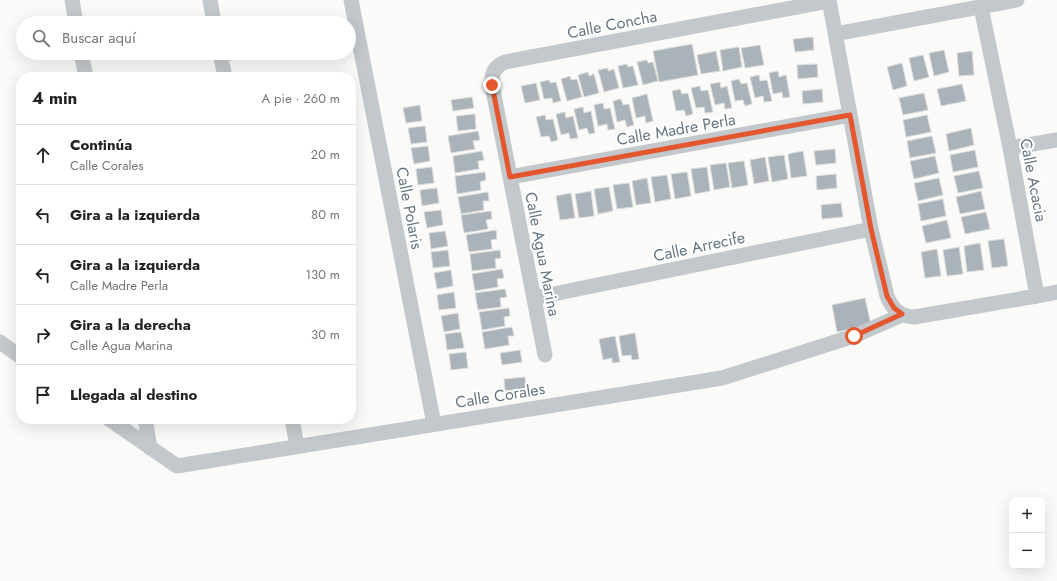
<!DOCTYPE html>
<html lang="es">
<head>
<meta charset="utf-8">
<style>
	body { margin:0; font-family:Jost,sans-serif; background:#f2f2f2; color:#222 }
	.controls { position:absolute; right:12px; bottom:12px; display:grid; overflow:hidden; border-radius:8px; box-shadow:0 4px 16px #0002 }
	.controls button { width:36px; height:36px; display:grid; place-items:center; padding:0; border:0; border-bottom:1px solid #e0e0e0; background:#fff; color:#222; font:20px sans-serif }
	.stop { position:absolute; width:12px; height:12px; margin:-9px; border:3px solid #e4572e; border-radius:50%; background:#fff }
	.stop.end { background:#e4572e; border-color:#fff; box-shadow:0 1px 4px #0008 }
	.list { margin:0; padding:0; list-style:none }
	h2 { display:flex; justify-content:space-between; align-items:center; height:52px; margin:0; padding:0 16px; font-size:17px }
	h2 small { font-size:13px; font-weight:400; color:#767676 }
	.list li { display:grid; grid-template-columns:26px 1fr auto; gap:12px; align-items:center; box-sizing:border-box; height:60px; padding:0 16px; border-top:1px solid #e0e0e0 }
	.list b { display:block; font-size:15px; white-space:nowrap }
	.list p { margin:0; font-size:13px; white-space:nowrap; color:#767676 }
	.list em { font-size:13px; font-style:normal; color:#767676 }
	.icon { flex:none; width:22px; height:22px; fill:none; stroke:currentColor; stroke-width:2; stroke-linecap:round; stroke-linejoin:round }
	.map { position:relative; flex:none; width:1057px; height:581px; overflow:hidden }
	.search { position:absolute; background:#fff; box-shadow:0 4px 16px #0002; left:16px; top:16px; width:340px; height:44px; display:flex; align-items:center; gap:10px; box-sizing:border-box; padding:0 14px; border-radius:22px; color:#767676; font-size:15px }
	.panel { position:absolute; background:#fff; box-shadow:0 4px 16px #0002; left:16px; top:72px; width:340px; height:352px; border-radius:16px }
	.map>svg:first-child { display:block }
	.building { fill:#aab3b9; stroke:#dcdcda }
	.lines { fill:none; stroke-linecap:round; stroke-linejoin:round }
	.street { stroke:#c3c8cc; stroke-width:15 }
	.route { stroke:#e4572e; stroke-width:5 }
	.labels { text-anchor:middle; stroke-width:4; stroke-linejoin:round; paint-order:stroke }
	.street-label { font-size:16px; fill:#657683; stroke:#fff }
</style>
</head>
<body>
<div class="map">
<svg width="1057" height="581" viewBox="0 0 1057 581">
	<rect width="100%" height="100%" fill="#fafaf8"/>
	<path class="building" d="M813 37 814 50 795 52 793 39Z
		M692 44 698 75 659 82 653 51Z
		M760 45 764 65 745 68 741 48Z
		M739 47 742 67 723 71 720 50Z
		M944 50 949 72 934 76 929 53Z
		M716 51 720 71 701 74 697 55Z
		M972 51 974 75 959 76 957 53Z
		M923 55 929 77 914 81 909 58Z
		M647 60 648 63 653 62 658 81 643 85 637 62Z
		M902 63 907 86 893 90 887 67Z
		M627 64 628 67 633 66 638 85 623 88 618 66Z
		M817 64 818 77 798 79 797 65Z
		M608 68V71L614 69 619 88 604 92 598 70Z
		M778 71 779 77 786 75 790 97 783 98 782 92 773 94 769 73Z
		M588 72 589 76 594 74 599 93 584 97 578 75Z
		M759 75 760 81 767 80 772 101 764 102 763 96 755 98 750 77Z
		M570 76 571 80 577 79 582 97 567 101 561 79Z
		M739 79 741 84 747 83 752 104 745 106 743 100 735 101 731 81Z
		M549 80 550 83 556 82 561 101 553 103 552 98 544 99 540 82Z
		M720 82 721 88 727 86 732 108 725 109 724 103 715 105 710 84Z
		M536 83 540 100 525 103 521 86Z
		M962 84 966 101 941 106 937 89Z
		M700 86 701 91 708 90 713 112 705 113 704 107 696 108 691 88Z
		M680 89 682 94 688 93 693 114 686 116 684 110 676 111 672 91Z
		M822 89 823 102 803 104 802 91Z
		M924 93 928 110 903 115 899 98Z
		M647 94 653 121 646 123 645 116 636 118 632 98Z
		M472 97 474 108 453 111 451 100Z
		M621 99 623 105 629 104 634 125 627 127 625 120 617 122 613 101Z
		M603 103 604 109 610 108 615 129 608 130 607 124 598 126 594 105Z
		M420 105 422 121 406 123 403 108Z
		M583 107 584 113 591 111 595 133 589 134 587 128 579 130 574 109Z
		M565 112 566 118 573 116 578 138 570 139 569 133 561 135 556 114Z
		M475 114 476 129 458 131 456 116Z
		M545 115 546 120 553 119 558 140 551 142 549 136 541 137 536 117Z
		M927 115 931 132 906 137 903 120Z
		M425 126 427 142 411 144 408 128Z
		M971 128 974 145 949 151 946 134Z
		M478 131 480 140 473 141 475 149 451 153 448 136Z
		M932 136 936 153 910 158 907 141Z
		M428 146 430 161 414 164 411 148Z
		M835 149 836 163 816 165 814 151Z
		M975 150 978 167 953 172 950 155Z
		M482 151 484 160 478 161 479 169 455 173 453 156Z
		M803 151 807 176 791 178 788 154Z
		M784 155 788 179 772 182 768 157Z
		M935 156 939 173 914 179 910 161Z
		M765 157 769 181 754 184 750 160Z
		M744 161 748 185 732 188 728 163Z
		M726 163 730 187 714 190 710 165Z
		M432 167 434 183 418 185 416 169Z
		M707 167 710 191 695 194 691 169Z
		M979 171 983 188 958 193 954 176Z
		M485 172 486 180 480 182 481 190 457 194 455 176Z
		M687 172 691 196 675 199 671 174Z
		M836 174 837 188 817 190 816 176Z
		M667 175 671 199 655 202 651 177Z
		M647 178 651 203 636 205 632 181Z
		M939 178 943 195 918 201 914 183Z
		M629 183 633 207 617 209 613 185Z
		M609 187 613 211 598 214 594 189Z
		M437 188 439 203 422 206 420 190Z
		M591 191 594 216 579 218 575 194Z
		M981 191 985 209 960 214 956 197Z
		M488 192 489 201H483L484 210 461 214 458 197Z
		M571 193 575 218 560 220 556 196Z
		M943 199 946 216 921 221 918 204Z
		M841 203 843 217 822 219 821 205Z
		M441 210 443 225 427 228 424 212Z
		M491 211 492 219 486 220 488 229 464 233 461 215Z
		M986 212 990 229 965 234 961 217Z
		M947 220 951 238 926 243 922 226Z
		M496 230 497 239 491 240 492 249 469 252 466 235Z
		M445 231 448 246 431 249 429 233Z
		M1004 239 1008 266 992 268 988 241Z
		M980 243 984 270 967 272 964 246Z
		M959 247 963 274 947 276 943 250Z
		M937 249 941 276 925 278 921 252Z
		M448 250 450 266 433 268 431 252Z
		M500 250 501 258 495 259 496 268 472 271 470 254Z
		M502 269 504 278 497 279 498 287 475 291 472 274Z
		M451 270 453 286 437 289 434 273Z
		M505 289 507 297 500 298 501 307 478 310 475 293Z
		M454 292 456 308 439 310 437 295Z
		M865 298 871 325 837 332 832 305Z
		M509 308 510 316 504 317 505 326 482 330 479 312Z
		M458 313 460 329 444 332 441 316Z
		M512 327 514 336H508L509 345 485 349 482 332Z
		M461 332 464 348 447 350 445 334Z
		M635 333 639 359 632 360 631 355 622 356 619 336Z
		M615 336 620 362 612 363V358L603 360 599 339Z
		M520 350 522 362 502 365 500 353Z
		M466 352 468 368 451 370 449 354Z
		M525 377 526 389 505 391 504 379Z"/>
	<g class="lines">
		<path class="street" d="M72 0 76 23
			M210 0 214 23
			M351 0 434 424
			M829 0 871 229 887 296C892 309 900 316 914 317L1037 296 1010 148 981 7
			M835 34 1017 0
			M81 53 86 77
			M220 53 225 77
			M1010 148 1057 140
			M510 177 850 115
			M1037 296 1057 292
			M534 298 871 229
			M0 342 21 357
			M545 355 492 85C491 74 495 66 505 62L829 1
			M109 419 177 466 722 378 854 336 902 315
			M145 419 150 448
			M292 419 297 446"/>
	</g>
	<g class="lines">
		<path class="route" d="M492 85 510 177 850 115 871 229 887 296 894 308 902 314 854 336"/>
	</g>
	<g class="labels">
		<g class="street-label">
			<text transform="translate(612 24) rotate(-11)" y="6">Calle Concha</text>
			<text transform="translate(676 129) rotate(-10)" y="6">Calle Madre Perla</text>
			<text transform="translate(1034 180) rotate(79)" y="6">Calle Acacia</text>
			<text transform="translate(410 208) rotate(79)" y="6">Calle Polaris</text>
			<text transform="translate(699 246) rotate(-12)" y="6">Calle Arrecife</text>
			<text transform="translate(543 254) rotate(79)" y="6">Calle Agua Marina</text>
			<text transform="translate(500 395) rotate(-9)" y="6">Calle Corales</text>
		</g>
	</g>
</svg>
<div class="controls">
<button>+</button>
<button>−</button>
</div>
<div class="stop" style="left:854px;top:336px"></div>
<div class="stop end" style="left:492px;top:85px"></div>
<div class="search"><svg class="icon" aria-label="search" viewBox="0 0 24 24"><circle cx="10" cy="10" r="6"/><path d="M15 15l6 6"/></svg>Buscar aquí</div>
<section class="panel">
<h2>4 min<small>A pie · 260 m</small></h2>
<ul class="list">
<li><svg class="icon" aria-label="ahead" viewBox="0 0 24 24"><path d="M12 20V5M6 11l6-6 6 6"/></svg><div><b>Continúa</b><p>Calle Corales</p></div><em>20 m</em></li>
<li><svg class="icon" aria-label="left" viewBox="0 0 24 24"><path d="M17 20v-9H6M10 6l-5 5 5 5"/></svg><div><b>Gira a la izquierda</b></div><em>80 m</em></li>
<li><svg class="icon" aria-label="left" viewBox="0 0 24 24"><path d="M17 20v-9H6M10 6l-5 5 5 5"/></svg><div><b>Gira a la izquierda</b><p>Calle Madre Perla</p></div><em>130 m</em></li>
<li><svg class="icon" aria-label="right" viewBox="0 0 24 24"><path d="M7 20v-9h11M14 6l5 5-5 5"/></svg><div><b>Gira a la derecha</b><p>Calle Agua Marina</p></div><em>30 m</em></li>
<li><svg class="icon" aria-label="arrive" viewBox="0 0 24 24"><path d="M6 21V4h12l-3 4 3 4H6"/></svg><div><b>Llegada al destino</b></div></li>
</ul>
</section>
</div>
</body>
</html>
